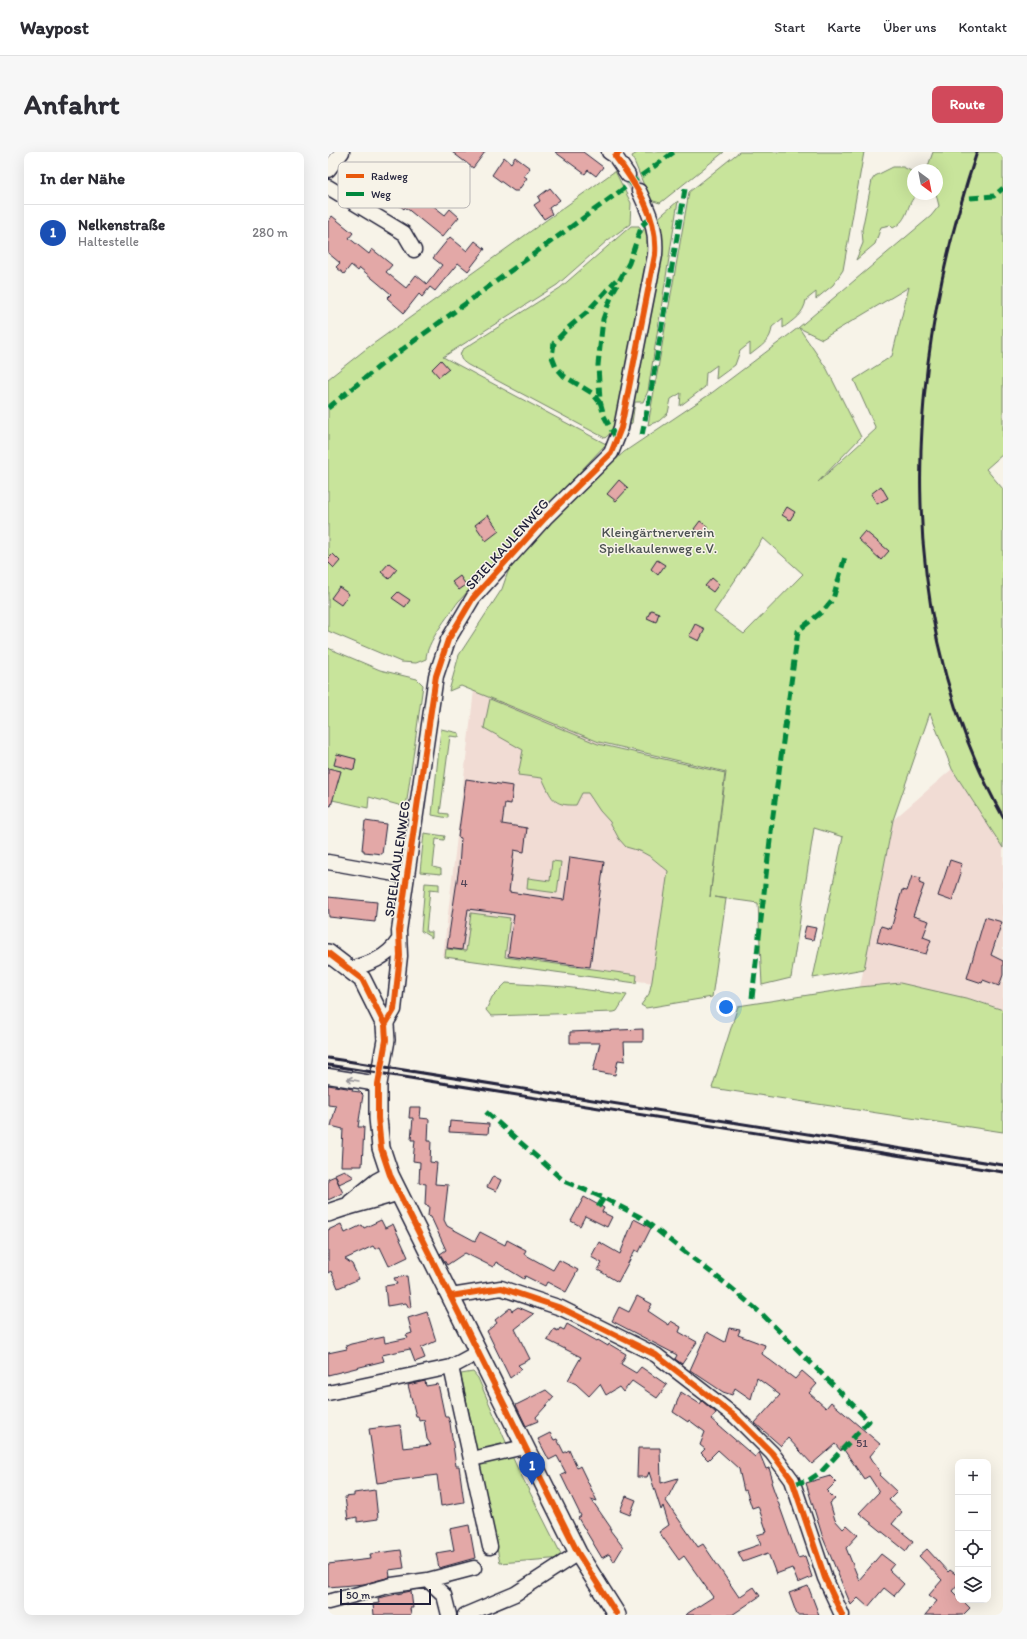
<!DOCTYPE html>
<html lang="de">
<head>
<meta charset="utf-8">
<style>
	body { margin:0; font-family:Itim,sans-serif; background:#f7f7f7; color:#2b2b33 }
	.controls { position:absolute; right:12px; bottom:12px; display:grid; overflow:hidden; border-radius:8px; box-shadow:0 4px 16px #0002 }
	.controls button { width:36px; height:36px; display:grid; place-items:center; padding:0; border:0; border-bottom:1px solid #e1e1e2; background:#fff; color:#2b2b33; font:20px sans-serif }
	.compass { position:absolute; left:579px; top:12px; width:36px; height:36px; border-radius:50%; background:#fff; box-shadow:0 4px 16px #0002; rotate:148deg }
	.scale { position:absolute; left:12px; bottom:10px; width:91px; box-sizing:border-box; padding-left:4px; border:2px solid #22223b; border-top:0; font-size:11px; line-height:14px; white-space:nowrap; color:#22223b; -webkit-text-stroke:3px #f7f3e8; paint-order:stroke }
	.you { position:absolute; left:398px; top:855px; width:14px; height:14px; margin:-10px; border:3px solid #fff; border-radius:50%; background:#1a73e8; box-shadow:0 0 0 6px #1a73e833 }
	.badge { display:grid; place-items:center; width:26px; height:26px; border-radius:50%; background:#d1495b; color:#fff; font-size:13px; font-weight:700 }
	.pin { position:absolute; translate:-50% -33px; filter:drop-shadow(0 1px 2px #0008) }
	.pin::after { content:''; position:absolute; top:21px; width:14px; height:12px; background:inherit; clip-path:polygon(0 0,100% 0,50% 100%) }
	.list { margin:0; padding:0; list-style:none }
	h2 { display:flex; justify-content:space-between; align-items:center; height:52px; margin:0; padding:0 16px; font-size:17px }
	h2 small { font-size:13px; font-weight:400; color:#7c7c81 }
	.list li { display:grid; grid-template-columns:26px 1fr auto; gap:12px; align-items:center; box-sizing:border-box; height:56px; padding:0 16px; border-top:1px solid #e1e1e2 }
	.list b { display:block; font-size:15px; white-space:nowrap }
	.list p { margin:0; font-size:13px; white-space:nowrap; color:#7c7c81 }
	.list em { font-size:13px; font-style:normal; color:#7c7c81 }
	.icon { flex:none; width:22px; height:22px; fill:none; stroke:currentColor; stroke-width:2; stroke-linecap:round; stroke-linejoin:round }
	.map { position:relative; flex:none; width:675px; height:1463px; overflow:hidden; border-radius:8px }
	header { display:flex; align-items:center; gap:24px; box-sizing:border-box; height:56px; padding:0 20px; background:#fff; border-bottom:1px solid #e1e1e2 }
	header strong { font-size:19px }
	nav { display:flex; gap:22px; margin-inline-start:auto; font-size:14px }
	.intro { display:flex; align-items:center; justify-content:space-between; box-sizing:border-box; height:96px; padding:0 24px }
	h1 { margin:0; font-size:28px }
	.button { padding:10px 18px; border-radius:8px; background:#d1495b; color:#fff; font-size:14px; font-weight:700 }
	main { display:flex; gap:24px; padding:0 24px }
	aside { flex:1; background:#fff; border-radius:8px; box-shadow:0 4px 16px #0002 }
	.map>svg:first-child { display:block }
	.built { fill:#f1dcd4 }
	.green { fill:#c8e49b; stroke:#75836b; fill-rule:evenodd }
	.building { fill:#e3a8a7; stroke:#22223b }
	.lines { fill:none; stroke-linecap:round; stroke-linejoin:round }
	.minor-tunnel { stroke:#ccc9c5; stroke-width:14; stroke-dasharray:14 7; stroke-linecap:butt }
	.minor-casing { stroke:#22223b; stroke-width:17 }
	.tertiary-casing { stroke:#22223b; stroke-width:20 }
	.minor { stroke:#f7f3e8; stroke-width:14 }
	.tertiary { stroke:#f7f3e8; stroke-width:17 }
	.rail { stroke:#22223b; stroke-width:3 }
	.quiet { stroke:#00873e; stroke-width:5; stroke-dasharray:10 5; stroke-linecap:butt }
	.cycleway-casing { stroke:#f7f3e8; stroke-width:8 }
	.cycleway { stroke:#e8590c; stroke-width:6 }
	.oneway { stroke:#97959a }
	.labels { text-anchor:middle; stroke-width:3; stroke-linejoin:round; paint-order:stroke }
	.number-label { font-size:12px; fill:#524456 }
	.park-label { font-size:14px; fill:#4c5253; stroke:#f7f3e8 }
	.street-label { font-size:14px; fill:#22223b; stroke:#f7f3e8 }
	.key { fill:#f7f3e8; stroke:#b7b4b4; stroke-width:1 }
	.key-label { font-size:11px; fill:#22223b }
</style>
</head>
<body>
<header>
<strong>Waypost</strong>
<nav><a>Start</a><a>Karte</a><a>Über uns</a><a>Kontakt</a></nav>
</header>
<div class="intro"><h1>Anfahrt</h1><a class="button">Route</a></div>
<main>
<aside>
<h2>In der Nähe<small></small></h2>
<ul class="list">
<li><span class="badge" style="background:#1a4fb4">1</span><div><b>Nelkenstraße</b><p>Haltestelle</p></div><em>280 m</em></li>
</ul>
</aside>
<div class="map">
<svg width="675" height="1463" viewBox="0 0 675 1463">
	<rect width="100%" height="100%" fill="#f7f3e8"/>
	<filter id="ink" filterUnits="userSpaceOnUse"><feTurbulence type="fractalNoise" baseFrequency=".025" numOctaves="2"/><feDisplacementMap in="SourceGraphic" scale="8" xChannelSelector="R" yChannelSelector="G"/><feConvolveMatrix kernelMatrix="1 2 1 2 8 2 1 2 1" color-interpolation-filters="sRGB"/></filter>
	<g filter="url(#ink)">
		<path class="built" d="M146 538 366 630 326 831 115 805Z
			M624 617 675 696V858L642 847 532 835 565 668Z"/>
		<path class="green" d="M311 0H396L332 51 322 48 304 4Z
			M411 0H536L515 118 505 133 488 147V140L478 148C476 162 465 168 455 176V166L444 175C443 189 433 194 422 203V191L412 199 407 213 388 227 389 213 378 221 377 235 352 254 353 241 343 247 340 261 331 269 320 273 361 40Z
			M605 0H675V302L658 317 675 337V696L624 617 602 561 565 668 536 817 485 826 515 685 486 676 463 826 434 833 430 751 387 745 398 747 384 845 318 856 313 853 321 842 324 829 340 719 323 705 312 699 298 695 291 687 282 670 272 659 260 641H254L248 653C224 654 224 646 214 626L190 623 195 598 156 576 162 547 270 592 397 621 382 745 398 620 271 590 133 534 121 539 131 503 174 437 182 414 237 354 296 300 385 240 470 176 603 64 611 54 608 42 609 18H601L600 14ZM581 135 564 204 526 228 548 277 490 330 533 285 499 217 471 176 494 187ZM435 386 475 422 416 482 386 460Z
			M565 15H575L585 20V42H589C577 53 582 67 565 76L562 73 553 75 547 92 528 108 535 91 534 78 544 28 547 24Z
			M287 19 303 51 302 72 280 88 229 133 115 205 278 292 130 450C121 463 98 491 98 507L88 511 73 510 0 479V227L38 197Z
			M350 49 320 239 315 250H307L304 271 300 273 329 67Z
			M320 69 323 87 285 279 277 286 140 213C134 209 130 206 134 198L232 136 303 74H311L314 81Z
			M0 496 52 518 89 527 95 533 78 655 41 645 40 656 0 647Z
			M113 577 131 581V585L122 584 112 661 120 662V666L104 663Z
			M96 681 117 684 116 688 108 687 105 715 113 717V722L92 720Z
			M224 709 233 710 229 741 199 737 200 726 222 729Z
			M97 731 111 732V738L102 737 98 780H104V786L93 779Z
			M143 761 182 766 177 805 309 823 308 831 117 805 118 797 138 799Z
			M178 831 237 835 299 843 289 859 286 860 163 864 158 858 164 845Z
			M572 831 642 847 675 858V980L384 936 410 854 532 835Z
			M145 1220 150 1226 188 1313 235 1406 172 1411 133 1222Z"/>
		<path class="building" d="M124 0H157L145 16Z
			M227 0H255L275 15 268 24 260 18 257 22Z
			M176 5 183 11 187 5 202 16 196 24 199 26 190 39H186L164 23Z
			M38 11 43 16 46 12 70 33 79 22 94 34 89 41 117 63 122 57 131 65 114 85 77 55 76 57 46 33 44 36 28 23Z
			M222 36 232 48 221 56 224 62 216 67 206 53 212 49 210 45Z
			M4 64 25 81 21 86 41 102 44 97 64 113 58 120 78 136 88 123 99 132 114 113 105 106 122 85 139 99 147 89 157 97 140 119 130 111 107 139 102 135 94 145 91 142 76 161 59 146 63 142 32 116 30 119 23 113 16 122 8 115 12 111 0 101V70Z
			M113 208 121 217 111 225 104 217Z
			M291 328 300 336 288 349 279 342Z
			M553 334 560 346 549 352 543 342Z
			M459 355 467 360 462 368 454 363Z
			M160 363 171 379 158 389 147 373Z
			M372 369 380 375 375 383 366 377Z
			M537 379 561 399 553 408 530 387Z
			M5 402 12 409 6 416 0 410V407Z
			M329 408 337 413 330 423 323 417Z
			M61 411 69 417 61 427 53 420Z
			M132 424 138 433 131 438 124 430Z
			M384 426 391 432 385 440 377 434Z
			M11 435 21 442 13 453 3 446Z
			M70 440 82 448 77 455 64 446Z
			M323 458 331 461 328 470 319 466Z
			M367 472 377 477 371 489 361 484Z
			M9 602 28 607 26 618 6 613Z
			M0 616 13 619 3 654 0 653Z
			M138 627 185 634 183 652 177 651 174 672 199 676 196 700 186 698 181 740 236 748 242 705 276 710 262 815 180 804 186 763 140 757 134 798 119 796 131 715 133 686 130 685Z
			M37 669 58 672 54 702 36 700V698H34Z
			M622 708 634 712 632 718 633 721 624 749 610 744Z
			M584 724 593 726 591 731 596 733 585 764 601 769 595 785 603 788 598 802 549 790 553 774 563 777 574 738 579 739Z
			M0 745 49 750 47 770 1 765Z
			M657 765 674 770 663 803 675 809V823L671 834 655 828 654 831 639 826Z
			M478 774 488 776 485 788 475 786Z
			M315 877V890H296L297 909 290 908 287 923 265 919 272 891H242V880Z
			M0 933 25 937 24 939 32 940 35 943 30 975H36L34 1014H13L15 977 3 974 8 954 0 953Z
			M82 955H93L92 966 101 967 100 989H103L102 1010 109 1011 107 1032 120 1033 116 1068 119 1074 147 1089 152 1080 177 1093 179 1088 198 1098 196 1102 225 1118 231 1108 250 1118 238 1140 219 1130 217 1134 197 1124 196 1127 168 1110 165 1115 137 1101 119 1113 112 1102 118 1098 103 1065 100 1064 101 1054 97 1053 98 1032 91 1031 92 1010 85 1009 87 988H83L85 966H81Z
			M122 969 161 972 160 982 121 980Z
			M16 1018 26 1025 11 1032 7 1022Z
			M7 1024 15 1041 0 1048V1027Z
			M165 1024 173 1028 168 1039 159 1035Z
			M256 1045 276 1056 274 1060 284 1065 279 1075 257 1064 252 1074 243 1069Z
			M306 1067 323 1076 311 1100 307 1098 290 1130 270 1118 274 1111 263 1105 271 1090 292 1102Z
			M53 1068 57 1076 65 1072 80 1105 61 1114 52 1095 47 1097 45 1094 17 1107 24 1112 31 1127 10 1136 3 1119 0 1121V1078L13 1072 17 1081 34 1073 36 1076Z
			M79 1124 83 1155 81 1156 78 1151 59 1154 57 1134 69 1132 66 1126Z
			M309 1144 324 1152 320 1159 341 1173 343 1169 353 1175 351 1180 369 1190 354 1212 347 1207 349 1203 284 1169 291 1155 301 1160Z
			M190 1155 206 1162 187 1177 202 1207 190 1213 194 1217 182 1226 159 1179 169 1171 167 1168 182 1156 184 1159Z
			M99 1160 108 1189 93 1196 97 1206 87 1210 82 1197 54 1203 56 1209 0 1223V1201L19 1197 18 1194 23 1192 56 1185 57 1191 80 1186 78 1183 84 1181 80 1166Z
			M239 1172 269 1189 270 1188 280 1194 281 1192 298 1202 293 1212 308 1221 313 1215 339 1233 329 1246 304 1229 295 1240 291 1235 278 1243 272 1232 261 1244 248 1232 240 1228 253 1205 219 1188 226 1177 230 1179 232 1176 236 1178Z
			M401 1176 412 1178 410 1183 437 1193 434 1202 467 1227 474 1219 489 1232 481 1241 498 1256 503 1250 552 1292 542 1304 553 1322 551 1323 569 1340 561 1348 574 1360 564 1372 585 1389 578 1399 531 1361 551 1340 550 1338 541 1324 536 1327 514 1295 513 1299 507 1292 484 1312 460 1286 453 1294 427 1271 452 1243 429 1226 423 1247 407 1236 404 1243 395 1240 362 1218 379 1180 397 1190Z
			M97 1229 98 1234 110 1232 117 1265H120L122 1271 128 1314H131L136 1350 113 1354 109 1323 49 1331 41 1277 72 1273 75 1296 103 1293 99 1287 96 1268 91 1269 90 1264H88L80 1233Z
			M218 1238 226 1245 208 1265 210 1269 198 1274 188 1253Z
			M353 1240 372 1252 374 1249 388 1261 383 1267 427 1305 431 1300 438 1317 441 1316 445 1329 443 1330 470 1406 477 1404 484 1425 470 1431 464 1416 448 1422 440 1401 415 1410 410 1400 433 1392 429 1383 439 1380 430 1354 424 1356 418 1338 416 1339 411 1317 390 1298 380 1308 373 1301 377 1297 372 1293 377 1280 361 1268 360 1270 345 1260Z
			M222 1281 226 1288 229 1287 236 1301 241 1298 249 1316 252 1314 269 1349 263 1347 283 1376 282 1378 295 1395 286 1410 281 1402 274 1406 250 1366 253 1364 233 1323 238 1321 229 1304 221 1308 210 1287Z
			M310 1296H332L333 1331 350 1326 338 1349 370 1395 375 1392 411 1445 426 1435 432 1444 404 1463H357L385 1445 356 1404 351 1408 331 1380 341 1373 335 1354 333 1358 321 1320 319 1325H309Z
			M502 1324 508 1330 499 1339 507 1347 502 1351 507 1368 515 1377 519 1373 530 1383 518 1396 531 1428 553 1402 566 1412 561 1418 576 1432 566 1444 556 1436 540 1455 530 1446 523 1453 495 1386 478 1331Z
			M47 1338 50 1367 29 1370V1365L20 1367 17 1345 26 1344V1341Z
			M298 1344 308 1348 302 1363 292 1359Z
			M141 1373 147 1406 111 1416 108 1401 126 1398 122 1377Z
			M599 1397 620 1420 622 1418 630 1424V1432L624 1439 630 1445V1448H634L642 1456 635 1463H597L609 1449 601 1443 614 1428 591 1404Z
			M73 1398 76 1416 61 1418 62 1425 36 1432 0 1435V1412L43 1407 42 1402Z
			M480 1434 491 1463H469L461 1441Z
			M83 1439 85 1456H82L83 1463H46L45 1452 51 1451 50 1446Z"/>
		<g class="lines">
			<path class="minor-tunnel" d="M300 23 311 39"/>
			<g class="minor-casing">
				<path id="minor" d="M281 0 287 4 300 23
					M0 18 14 0
					M0 35 76 81 86 98
					M0 710 78 724
					M22 817C41 812 59 806 70 789
					M57 873 66 858 72 804 71 779 108 524 120 488 145 446 217 366 283 301 293 276 327 103C329 77 322 63 311 39
					M0 924 50 932
					M123 1144 173 1136 233 1156 328 1203 408 1265 444 1301 464 1328 497 1426 514 1463
					M123 1215 162 1395
					M0 1241 123 1215 151 1200
					M144 1307 196 1295
					M100 1428 116 1443 121 1463
					M0 1450 64 1433 100 1428 146 1416
					M137 1463 187 1442 250 1401"/>
			</g>
			<g class="tertiary-casing">
				<path id="tertiary" d="M0 801 34 827 57 873 58 888 50 932V966L53 996 62 1023 250 1401 289 1463
					M23 1051 49 1030 62 1023
					M0 1061C23 1052 46 1048 69 1040"/>
			</g>
			<use href="#minor" class="minor"/>
			<use href="#tertiary" class="tertiary"/>
			<path class="rail" d="M649 0C577 215 562 460 675 665
				M0 906 675 1013
				M0 913 675 1020"/>
			<path class="quiet" d="M642 46 666 44 675 36
				M273 252 264 241 236 224 228 215 224 205 226 191 240 176 258 161 288 128
				M0 256 53 213 346 0
				M314 283 323 239 357 37
				M288 286 276 264 272 249 270 213 275 167 285 140 301 111 314 73 324 65
				M424 846 444 671 470 479 496 458 505 447 517 405
				M158 960 236 1029 276 1046 312 1065 402 1135 435 1163 541 1269 493 1320 481 1328 465 1332
				M270 1055 276 1046"/>
			<g class="cycleway-casing">
				<path id="cycleway" d="M0 801 34 827 57 873 58 888 50 932V966L53 996 62 1023 250 1401 288 1461
					M57 873 66 858 72 804 71 779 108 524 120 488 145 446 217 366 283 301 293 276 327 103C330 64 309 34 287 4L292 0
					M123 1144 173 1136 233 1156 328 1203 408 1265 444 1301 464 1328 497 1426 514 1463"/>
			</g>
			<use href="#cycleway" class="cycleway"/>
		</g>
		<defs><path id="oneway-shaft" d="M-6 0H5M1.5-3L5.5 0L1.5 3" fill="none" stroke-width="1.6" stroke-linecap="round" stroke-linejoin="round"/></defs>
		<use class="oneway" href="#oneway-shaft" transform="translate(25 928) rotate(-170)"/>
	</g>
	<g class="labels">
		<g class="number-label">
			<text x="136" y="735">4</text>
			<text x="534" y="1295">51</text>
		</g>
		<g class="park-label">
			<text x="330" y="385">Kleingärtnerverein<tspan x="330" dy="16">Spielkaulenweg e.V.</tspan></text>
		</g>
		<g class="street-label">
			<text transform="translate(179 392) rotate(-48)" y="5">SPIELKAULENWEG</text>
			<text transform="translate(69 707) rotate(-82)" y="5">SPIELKAULENWEG</text>
		</g>
	</g>
	<rect x="10" y="10" width="132" height="46" rx="6" class="key"/>
	<rect x="18" y="22" width="18" height="4" fill="#e8590c"/>
	<rect x="18" y="40" width="18" height="4" fill="#00873e"/>
	<g class="key-label">
		<text x="43" y="28">Radweg</text>
		<text x="43" y="46">Weg</text>
	</g>
</svg>
<div class="controls">
<button>+</button>
<button>−</button>
<button><svg class="icon" aria-label="locate" viewBox="0 0 24 24"><circle cx="12" cy="12" r="6"/><path d="M12 2v4M12 18v4M2 12h4M18 12h4"/></svg></button>
<button><svg class="icon" aria-label="layers" viewBox="0 0 24 24"><path d="M12 4l9 5-9 5-9-5zM3 14l9 5 9-5"/></svg></button>
</div>
<svg class="compass" viewBox="-18 -18 36 36"><path d="M0-13l5 13h-10z" fill="#e53935"/><path d="M0 13l5-13h-10z" fill="#7c7c81"/></svg>
<div class="scale">50 m</div>
<div class="you"></div>
<div class="pin badge" style="left:204px;top:1333px;background:#1a4fb4">1</div>
</div>
</main>
</body>
</html>
